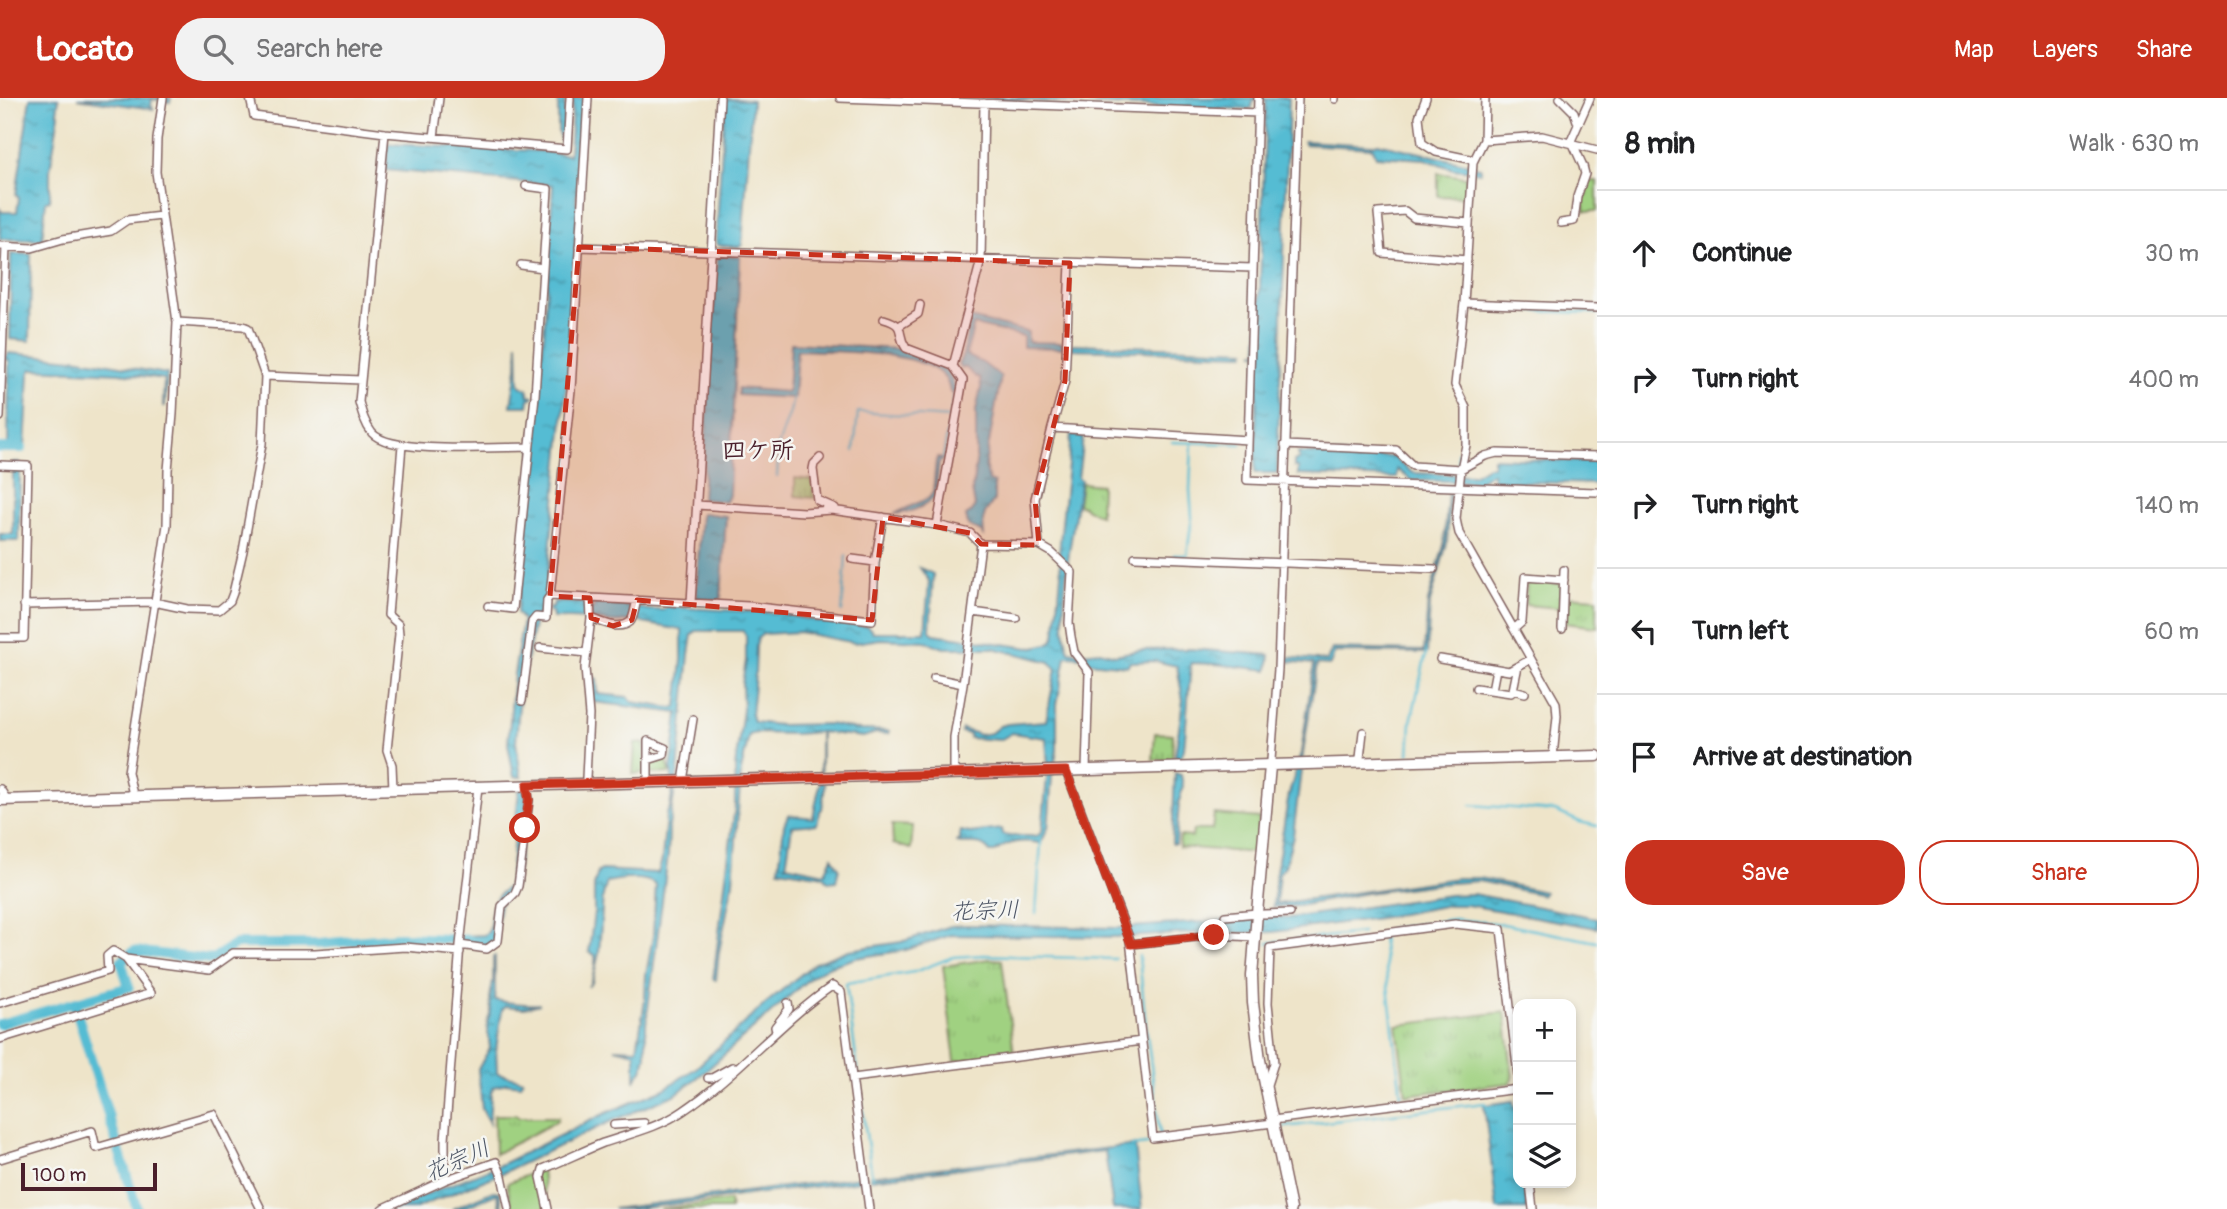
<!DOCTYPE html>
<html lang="en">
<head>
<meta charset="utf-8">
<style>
	body { margin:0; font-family:Pangolin,"Klee One",sans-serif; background:#f2f2f2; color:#202124 }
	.controls { position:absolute; right:21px; bottom:21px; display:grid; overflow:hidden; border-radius:14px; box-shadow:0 4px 10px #0003 }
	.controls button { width:63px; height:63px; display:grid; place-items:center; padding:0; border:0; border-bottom:2px solid #e0e0e0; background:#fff; color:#202124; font:35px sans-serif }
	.scale { position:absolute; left:21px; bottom:18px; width:136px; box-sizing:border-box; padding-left:7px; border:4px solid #4a1f2b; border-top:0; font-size:19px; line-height:24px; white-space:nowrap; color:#4a1f2b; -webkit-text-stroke:5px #f6f6f2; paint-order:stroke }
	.stop { position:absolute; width:21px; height:21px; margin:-16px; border:5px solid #c8321e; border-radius:50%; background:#fff }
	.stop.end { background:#c8321e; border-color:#fff; box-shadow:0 2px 7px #0008 }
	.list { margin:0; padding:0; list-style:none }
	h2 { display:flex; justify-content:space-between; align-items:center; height:91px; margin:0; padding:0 28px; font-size:30px }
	h2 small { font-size:23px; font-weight:400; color:#757577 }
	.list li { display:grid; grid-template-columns:46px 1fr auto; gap:21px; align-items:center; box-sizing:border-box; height:126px; padding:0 28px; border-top:2px solid #e0e0e0 }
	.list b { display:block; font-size:26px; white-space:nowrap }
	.list em { font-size:23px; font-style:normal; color:#757577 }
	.actions { display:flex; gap:14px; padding:21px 28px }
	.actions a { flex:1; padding:16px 0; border:2px solid #c8321e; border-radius:28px; text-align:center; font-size:24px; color:#c8321e }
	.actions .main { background:#c8321e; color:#fff }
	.icon { flex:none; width:38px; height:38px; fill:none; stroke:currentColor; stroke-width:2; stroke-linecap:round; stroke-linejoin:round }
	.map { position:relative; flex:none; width:1597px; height:1111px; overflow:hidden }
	header { display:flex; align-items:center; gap:42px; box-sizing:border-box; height:98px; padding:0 35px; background:#c8321e; color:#fff }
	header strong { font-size:33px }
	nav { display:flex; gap:38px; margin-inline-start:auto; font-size:24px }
	.search { width:490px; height:63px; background:#f2f2f2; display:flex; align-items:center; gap:18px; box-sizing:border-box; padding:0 24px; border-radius:28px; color:#757577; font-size:26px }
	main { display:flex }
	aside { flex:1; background:#fff }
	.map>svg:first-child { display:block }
	.grass { fill:url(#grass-tufts); stroke:#757856; stroke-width:2 }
	.garden { fill:#a0d181; stroke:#757856; stroke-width:2 }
	.water { fill:url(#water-ripples); stroke:#506e7f; stroke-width:2 }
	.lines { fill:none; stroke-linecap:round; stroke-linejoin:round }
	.stream { stroke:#55bcd3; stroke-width:2.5 }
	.canal { stroke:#55bcd3; stroke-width:10 }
	.minor-casing { stroke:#836462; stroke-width:10 }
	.tertiary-casing { stroke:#836462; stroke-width:13 }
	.minor { stroke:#fff; stroke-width:7 }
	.tertiary { stroke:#fff; stroke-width:10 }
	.route { stroke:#c8321e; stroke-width:9 }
	.marked { fill:#c8321e; fill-opacity:0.2; stroke:#c8321e; stroke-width:5; stroke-dasharray:14 9; stroke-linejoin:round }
	.labels { text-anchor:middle; stroke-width:5; stroke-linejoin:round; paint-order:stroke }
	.water-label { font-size:23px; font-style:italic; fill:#4e5666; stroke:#f6f6f2 }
	.quarter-label { font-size:24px; font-weight:bold; fill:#4a1f2b; stroke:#f6f6f2 }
</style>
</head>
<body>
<header>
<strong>Locato</strong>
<div class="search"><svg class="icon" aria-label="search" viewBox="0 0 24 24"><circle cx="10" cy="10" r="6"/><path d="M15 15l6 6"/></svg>Search here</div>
<nav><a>Map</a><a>Layers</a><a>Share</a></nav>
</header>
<main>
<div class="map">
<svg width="1597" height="1111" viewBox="0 0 1597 1111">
	<defs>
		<pattern id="grass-tufts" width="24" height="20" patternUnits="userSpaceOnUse" patternTransform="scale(1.75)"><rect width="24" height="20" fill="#a0d181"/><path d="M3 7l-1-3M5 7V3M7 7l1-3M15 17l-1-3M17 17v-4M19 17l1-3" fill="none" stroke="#8bb370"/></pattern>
		<pattern id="water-ripples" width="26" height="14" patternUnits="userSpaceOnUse" patternTransform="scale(1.75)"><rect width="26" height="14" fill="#55bcd3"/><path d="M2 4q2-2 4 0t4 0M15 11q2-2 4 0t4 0" fill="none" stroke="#4898ab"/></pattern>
	</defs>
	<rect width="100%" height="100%" fill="#f6f6f2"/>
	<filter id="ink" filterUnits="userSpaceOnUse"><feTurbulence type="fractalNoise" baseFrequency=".0143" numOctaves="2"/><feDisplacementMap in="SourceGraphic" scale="14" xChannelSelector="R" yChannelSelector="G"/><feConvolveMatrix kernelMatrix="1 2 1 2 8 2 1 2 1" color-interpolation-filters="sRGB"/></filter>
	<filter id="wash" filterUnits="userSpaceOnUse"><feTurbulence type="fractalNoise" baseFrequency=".00686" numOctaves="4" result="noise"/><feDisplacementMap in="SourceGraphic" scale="28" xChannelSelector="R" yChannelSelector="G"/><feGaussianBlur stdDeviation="1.57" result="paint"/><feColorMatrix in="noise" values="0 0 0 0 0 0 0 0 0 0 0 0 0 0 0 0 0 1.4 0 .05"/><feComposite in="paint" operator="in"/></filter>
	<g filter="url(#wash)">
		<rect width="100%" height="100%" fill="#eee4c9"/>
		<path class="grass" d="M1438 75 1466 79V99L1438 98Z
			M1586 83H1597V113H1585L1582 97Z
			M795 380 812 382 814 400 795 398Z
			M1081 385 1101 387 1100 417C1091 415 1087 409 1078 406Z
			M1527 483 1562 486 1560 510 1525 507Z
			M1566 498 1597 500V529L1565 525Z
			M1155 635 1173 636 1172 661 1153 662Z
			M635 645 645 646V675L633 676Z
			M892 727 913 728 911 751 893 746Z
			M990 861 1002 862 1014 956 955 963 943 868Z
			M1505 914 1513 981 1510 985 1406 997 1397 927Z
			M494 1017H517L518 1019H558L557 1023 495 1056Z
			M729 1103 731 1111H660Z"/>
		<path class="garden" d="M666 658 670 675 650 676V665Z
			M1214 716 1259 720 1256 755 1179 749 1180 738 1192 739 1193 732H1212Z
			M542 1071 546 1111H512L507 1085Z"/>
		<path class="water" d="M30 0H59L57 14 59 16 50 72V102L46 103 42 142 0 141V111L2 114H17L19 100 16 97Z
			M77 0H171L170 4 152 1 151 7 153 11Z
			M558 0H565L563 39 561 44 558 34Z
			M573 0H584L576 104 578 106 568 271 545 504 543 516 536 517 520 595 516 644 521 679H514L508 646 514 576 523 522 517 515 544 236 553 87 386 72 388 46 540 53 569 57Z
			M981 0H1289L1277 375H1255L1258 255H1254L1258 253 1266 2H1253L1252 10 1247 11 1105 7Z
			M729 1 752 2V5L742 147 739 149 717 147 716 143 725 2Z
			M1304 43 1372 47 1378 45 1468 66 1481 70V74L1453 71 1425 61 1376 58 1373 50 1304 46Z
			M11 156H31L30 243 10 241Z
			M721 158 740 159 729 397 726 404 702 401V399L717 161Z
			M970 220 1028 234V244L1062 245V250L1023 249V238L974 227 966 257 983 265 1001 279 985 367 989 383 994 385V402L985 415 983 423 984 439 983 435 968 427 966 418 972 414 975 408 972 392 976 365V313L981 289 980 281C973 278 970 272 964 269L962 271 958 267 963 256Z
			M518 245 519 285 521 288 527 291 529 298 533 299 529 301 528 308H511L517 270Z
			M791 245 898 251 941 268 949 275 956 293 954 296 950 294C949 289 948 283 944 279 920 251 833 254 797 252L794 300 738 297V290L788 294Z
			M1072 246 1246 252 1245 256 1072 251Z
			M9 255 74 261 75 260 167 276 165 308H163L164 281 120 275 32 271 29 276 25 350H8L9 262 5 261Z
			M1071 337 1083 339 1078 380 1081 382C1075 420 1054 520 1069 553L1082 555 1100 553 1115 557 1141 552 1190 551 1270 557 1268 572 1215 566 1191 565 1184 651 1180 660 1175 659 1183 602 1177 568 1155 563 1130 564 1127 568 1089 564 1087 559 1066 558 1057 606V652L1052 678 1048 730 1042 743 1039 745C1022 742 1009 743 995 754H990C980 741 969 748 957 745V743H960V733L970 735 1001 731 1002 736C1011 741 1025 736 1036 739L1042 734 1048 668 1046 640 1012 635 1000 642 970 640 969 636 961 634 962 631 980 637 991 635 1000 628 1008 626 1046 623 1056 571 1050 564 993 550H944L925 543 880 541 855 545 799 534 763 536 758 540 756 548 755 576 751 617 754 624 779 627 829 626 860 632 889 633 888 636 876 635 863 639 821 634V683L825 686 822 711 820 713 817 726 792 728 786 767 825 775 832 759 839 770 836 783 828 784 824 778 779 771 784 727 788 717 813 720 820 685V634L795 636 756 635 749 637 741 673 733 783 719 854 716 882 713 881 735 708V669L743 612 742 586 746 563V538L743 533H696L692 537 689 556 678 672 669 728 668 757 646 926V959L642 973 637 978 635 984V955L615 950 637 951 645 902 646 877 653 838 656 787C644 778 621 781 607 784L603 797 599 855 592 884 588 889C594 880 596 867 595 857L589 854 594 814V788L598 774 602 772 658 775 662 762 666 717 670 709 673 689 671 672 678 615 594 604 591 600 590 578 597 581 598 596 628 599 632 604 671 610 677 609 682 562V532L643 525 636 520C619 528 605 523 587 521 576 520 564 520 553 520L552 514H549V510H553L554 504 583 505 588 510 594 511V506L628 508 650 512H663L667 509 777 515 821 524 867 528 873 534H925L929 483 920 470 933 476 930 533 934 536 1030 550 1047 546 1052 543 1055 538 1057 521 1061 476 1059 455Z
			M1298 355 1396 359 1397 363 1413 375 1473 377 1488 368H1493V360L1597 364V386L1493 383 1492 375 1477 384 1411 382 1397 371V380L1298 377V369H1294V363L1299 362Z
			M938 359 943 362 939 365 935 399C924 409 909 415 894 416L929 400 933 394 936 362Z
			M13 364H20L19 443H0V436H13Z
			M1450 393 1447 445 1430 505 1427 555 1335 554 1330 567 1317 566 1303 655 1293 738 1285 768 1279 775 1276 806 1457 780H1480L1544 794 1543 797 1479 783 1437 786 1367 795 1298 808 1273 809 1276 774 1289 696 1301 655 1314 566 1287 563V559L1327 563 1332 551 1424 553 1428 504 1444 447 1448 394Z
			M703 415 726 418 721 501 719 502 698 501 696 499 701 416Z
			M1175 675 1181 677 1183 688 1179 704 1176 746H1172Z
			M519 692H525L526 707 515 788 500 806 495 842 487 848 464 844V838L484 837 489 833C491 822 490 809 497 799 501 794 505 792 509 787Z
			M1473 796 1597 820V830L1467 807H1449L1379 820 1273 834 1238 835 1225 833 1125 839 951 837 906 852 856 860 830 868 813 877 707 972 675 997 607 1025 507 1073 414 1111H389L502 1066 604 1016 664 991 696 970 765 906 815 865 849 852 901 844 951 828 967 827 1118 830 1271 819 1289 820 1449 797Z
			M495 858V902C507 905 527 907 540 906L524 910 505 908 502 912 496 951 497 975 523 982 521 987 506 985 494 989 491 994 489 1025 482 1011 478 971 490 950 487 925 491 913 490 900 493 883V859Z
			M1513 1003 1514 1010H1516L1518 1029V1085H1524L1527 1111H1497L1484 1007Z
			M1135 1047 1142 1111H1113L1105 1053 870 1081V1078Z
			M860 1079 861 1083 634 1111H613Z
			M493 1093 500 1094 502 1111H500L498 1097 496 1096 461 1111H452Z"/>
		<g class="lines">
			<path class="stream" d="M1469 211 1597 215
				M1172 344 1241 346
				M854 353 858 314 951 320
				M943 360 954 296
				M1458 366V354
				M777 378 779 345 790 314 793 300
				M1174 457H1187L1192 419 1190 392 1192 345
				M842 514 846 458
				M1409 656 1411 624 1426 555
				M1471 707 1555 713 1580 724 1597 728
				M1036 815 1041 744
				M1389 831 1454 821 1503 826 1597 844
				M1382 839 1401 997
				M1268 845 1362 835
				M1284 1029 1485 1005 1486 1007
				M1132 1048 1161 1044 1146 929 1139 858
				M872 1080 846 885 914 874 953 859 983 857 1115 861"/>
			<path class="canal" d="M0 350H22
				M74 905 137 1111
				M0 926 129 889 121 863 134 853 211 862 236 846H319L400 839 470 842"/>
		</g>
	</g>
	<g filter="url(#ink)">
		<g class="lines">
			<g class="minor-casing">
				<path id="minor" d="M250 0 254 18 385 35 567 51 570 0
					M840 0 1258 15
					M1258 0 1247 382 1597 394
					M1335 0V1
					M1426 0 1419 19 1422 45 1436 54 1474 62
					M1485 0 1484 42 1473 64 1464 205 1455 287 1466 310V347L1461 371 1456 421 1459 435 1556 605 1557 618 1553 659
					M1560 0 1574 14 1578 26
					M385 35 359 304C362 315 365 326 372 335 391 357 498 349 529 349
					M434 39 439 0
					M1484 42 1542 38 1597 52
					M1570 45 1590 0
					M1561 125 1574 123 1577 99 1585 76 1583 68 1573 46
					M0 148 32 150 63 141 111 133 127 122 161 118
					M579 149 1253 170
					M1467 162 1382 155 1378 115 1405 113 1414 120 1469 125
					M1070 165 1065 283 1052 330 1248 342
					M521 167 543 170
					M1464 205 1597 210
					M884 221C908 228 895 234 906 250L953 268 963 282 937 427 970 435 981 446 1039 447 1051 454 1072 474 1069 525 1071 539 1074 554 1089 574 1086 672
					M899 228 918 216 920 207
					M953 268 981 162 984 5
					M265 278 361 282
					M0 319 6 148
					M1285 347 1396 352 1413 368 1461 371 1485 358 1497 355 1597 358
					M820 360 814 366 813 371 817 402 835 410
					M0 367 28 368 24 540H0
					M697 407 804 414 831 412 937 427
					M1039 447 1035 401 1052 330
					M1135 459 1434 471
					M852 461 875 464
					M550 498 749 508 872 522 875 464 883 419
					M691 505 720 0
					M24 507 154 504 187 511 219 512 230 503 233 495 243 453 262 346 265 278 248 230 243 228 177 224
					M488 508 513 511 535 298 548 91 526 88
					M973 514 1016 520
					M591 520C602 524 619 533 630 524 634 520 635 508 637 502
					M1514 531 1522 524 1525 479 1564 482
					M1562 531 1564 472
					M540 550 587 555
					M1440 561 1509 573 1531 561
					M1518 568 1513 592 1525 595
					M934 580 963 586
					M1476 590 1511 595
					M1492 592 1496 571
					M522 603 532 524 536 519 546 520 547 502 550 498 571 292 588 0
					M1360 660 1363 634
					M648 662 664 657 665 650 648 643V683
					M1271 662 1278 571 1298 0
					M1066 673 1130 842 1153 1040 1273 1025
					M959 676 954 669V639L963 586 981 446
					M684 677 693 621
					M586 680 589 617 585 570 591 520 590 500
					M0 691 7 702
					M393 691 392 667 387 652 399 536 398 526 388 517 402 347
					M133 697 128 674 167 427 168 372 173 316 177 224 156 74 157 41 163 0
					M1264 816 1290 815
					M1225 818 1257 815
					M1131 846 1214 837 1255 839
					M460 847 487 851 498 843 502 808 515 795 518 788 529 702 527 687
					M0 905 108 873 107 858 113 853 126 861 209 872 233 855H315L405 849 460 854
					M776 933 775 929 789 911 788 905
					M0 941 151 895 126 861
					M708 980H712L732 969
					M853 980 1142 943
					M1266 990 1274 965 1268 905 1270 850 1455 826 1501 831 1518 977
					M1273 1022 1518 991
					M614 1027 644 1025
					M0 1061 92 1033 96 1050 214 1016 261 1111
					M445 1082V1042L460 847 478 689
					M1530 1085 1533 1111
					M382 1111 445 1082 496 1064 502 1078 509 1111
					M548 1111 541 1079 543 1071C563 1063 583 1053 603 1045 630 1036 660 1029 683 1013 737 977 779 925 832 888L841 894 869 1111"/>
			</g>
			<g class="tertiary-casing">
				<path id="tertiary" d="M1270 668 1257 815 1252 878 1253 905 1260 962 1291 1111
					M0 702 1597 658"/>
			</g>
			<use href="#minor" class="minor"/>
			<use href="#tertiary" class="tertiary"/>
		</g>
	</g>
	<g class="lines" filter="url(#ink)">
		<path class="route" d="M525 730 529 702 527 687 1066 673 1131 846 1214 837"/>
	</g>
	<path class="marked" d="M579 149 1070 165 1065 283 1035 401 1039 447 981 446 970 435 883 419 872 522 637 502 632 522 613 528 591 520 590 500 550 498Z"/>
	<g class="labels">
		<g class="water-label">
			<text transform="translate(985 812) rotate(-2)" y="8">花宗川</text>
			<text transform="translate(457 1062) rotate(-24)" y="8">花宗川</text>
		</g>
		<g class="quarter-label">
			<text x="758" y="360">四ケ所</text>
		</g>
	</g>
</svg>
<div class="controls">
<button>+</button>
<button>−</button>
<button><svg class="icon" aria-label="layers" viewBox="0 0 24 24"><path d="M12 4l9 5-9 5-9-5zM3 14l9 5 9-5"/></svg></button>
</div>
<div class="scale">100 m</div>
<div class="stop" style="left:525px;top:730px"></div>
<div class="stop end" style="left:1214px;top:837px"></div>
</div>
<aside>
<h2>8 min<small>Walk · 630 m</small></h2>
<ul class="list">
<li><svg class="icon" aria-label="ahead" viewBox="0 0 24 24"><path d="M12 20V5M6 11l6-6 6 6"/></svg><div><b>Continue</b></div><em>30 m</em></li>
<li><svg class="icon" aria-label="right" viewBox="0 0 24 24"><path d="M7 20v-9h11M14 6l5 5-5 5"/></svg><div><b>Turn right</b></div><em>400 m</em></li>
<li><svg class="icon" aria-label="right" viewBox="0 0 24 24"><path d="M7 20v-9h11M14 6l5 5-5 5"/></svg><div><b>Turn right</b></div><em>140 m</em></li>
<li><svg class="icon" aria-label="left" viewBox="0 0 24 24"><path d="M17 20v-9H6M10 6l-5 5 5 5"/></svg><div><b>Turn left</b></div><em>60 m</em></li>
<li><svg class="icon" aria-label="arrive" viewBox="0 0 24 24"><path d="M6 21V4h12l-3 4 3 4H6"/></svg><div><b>Arrive at destination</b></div></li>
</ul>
<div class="actions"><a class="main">Save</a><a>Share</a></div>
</aside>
</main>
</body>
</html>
